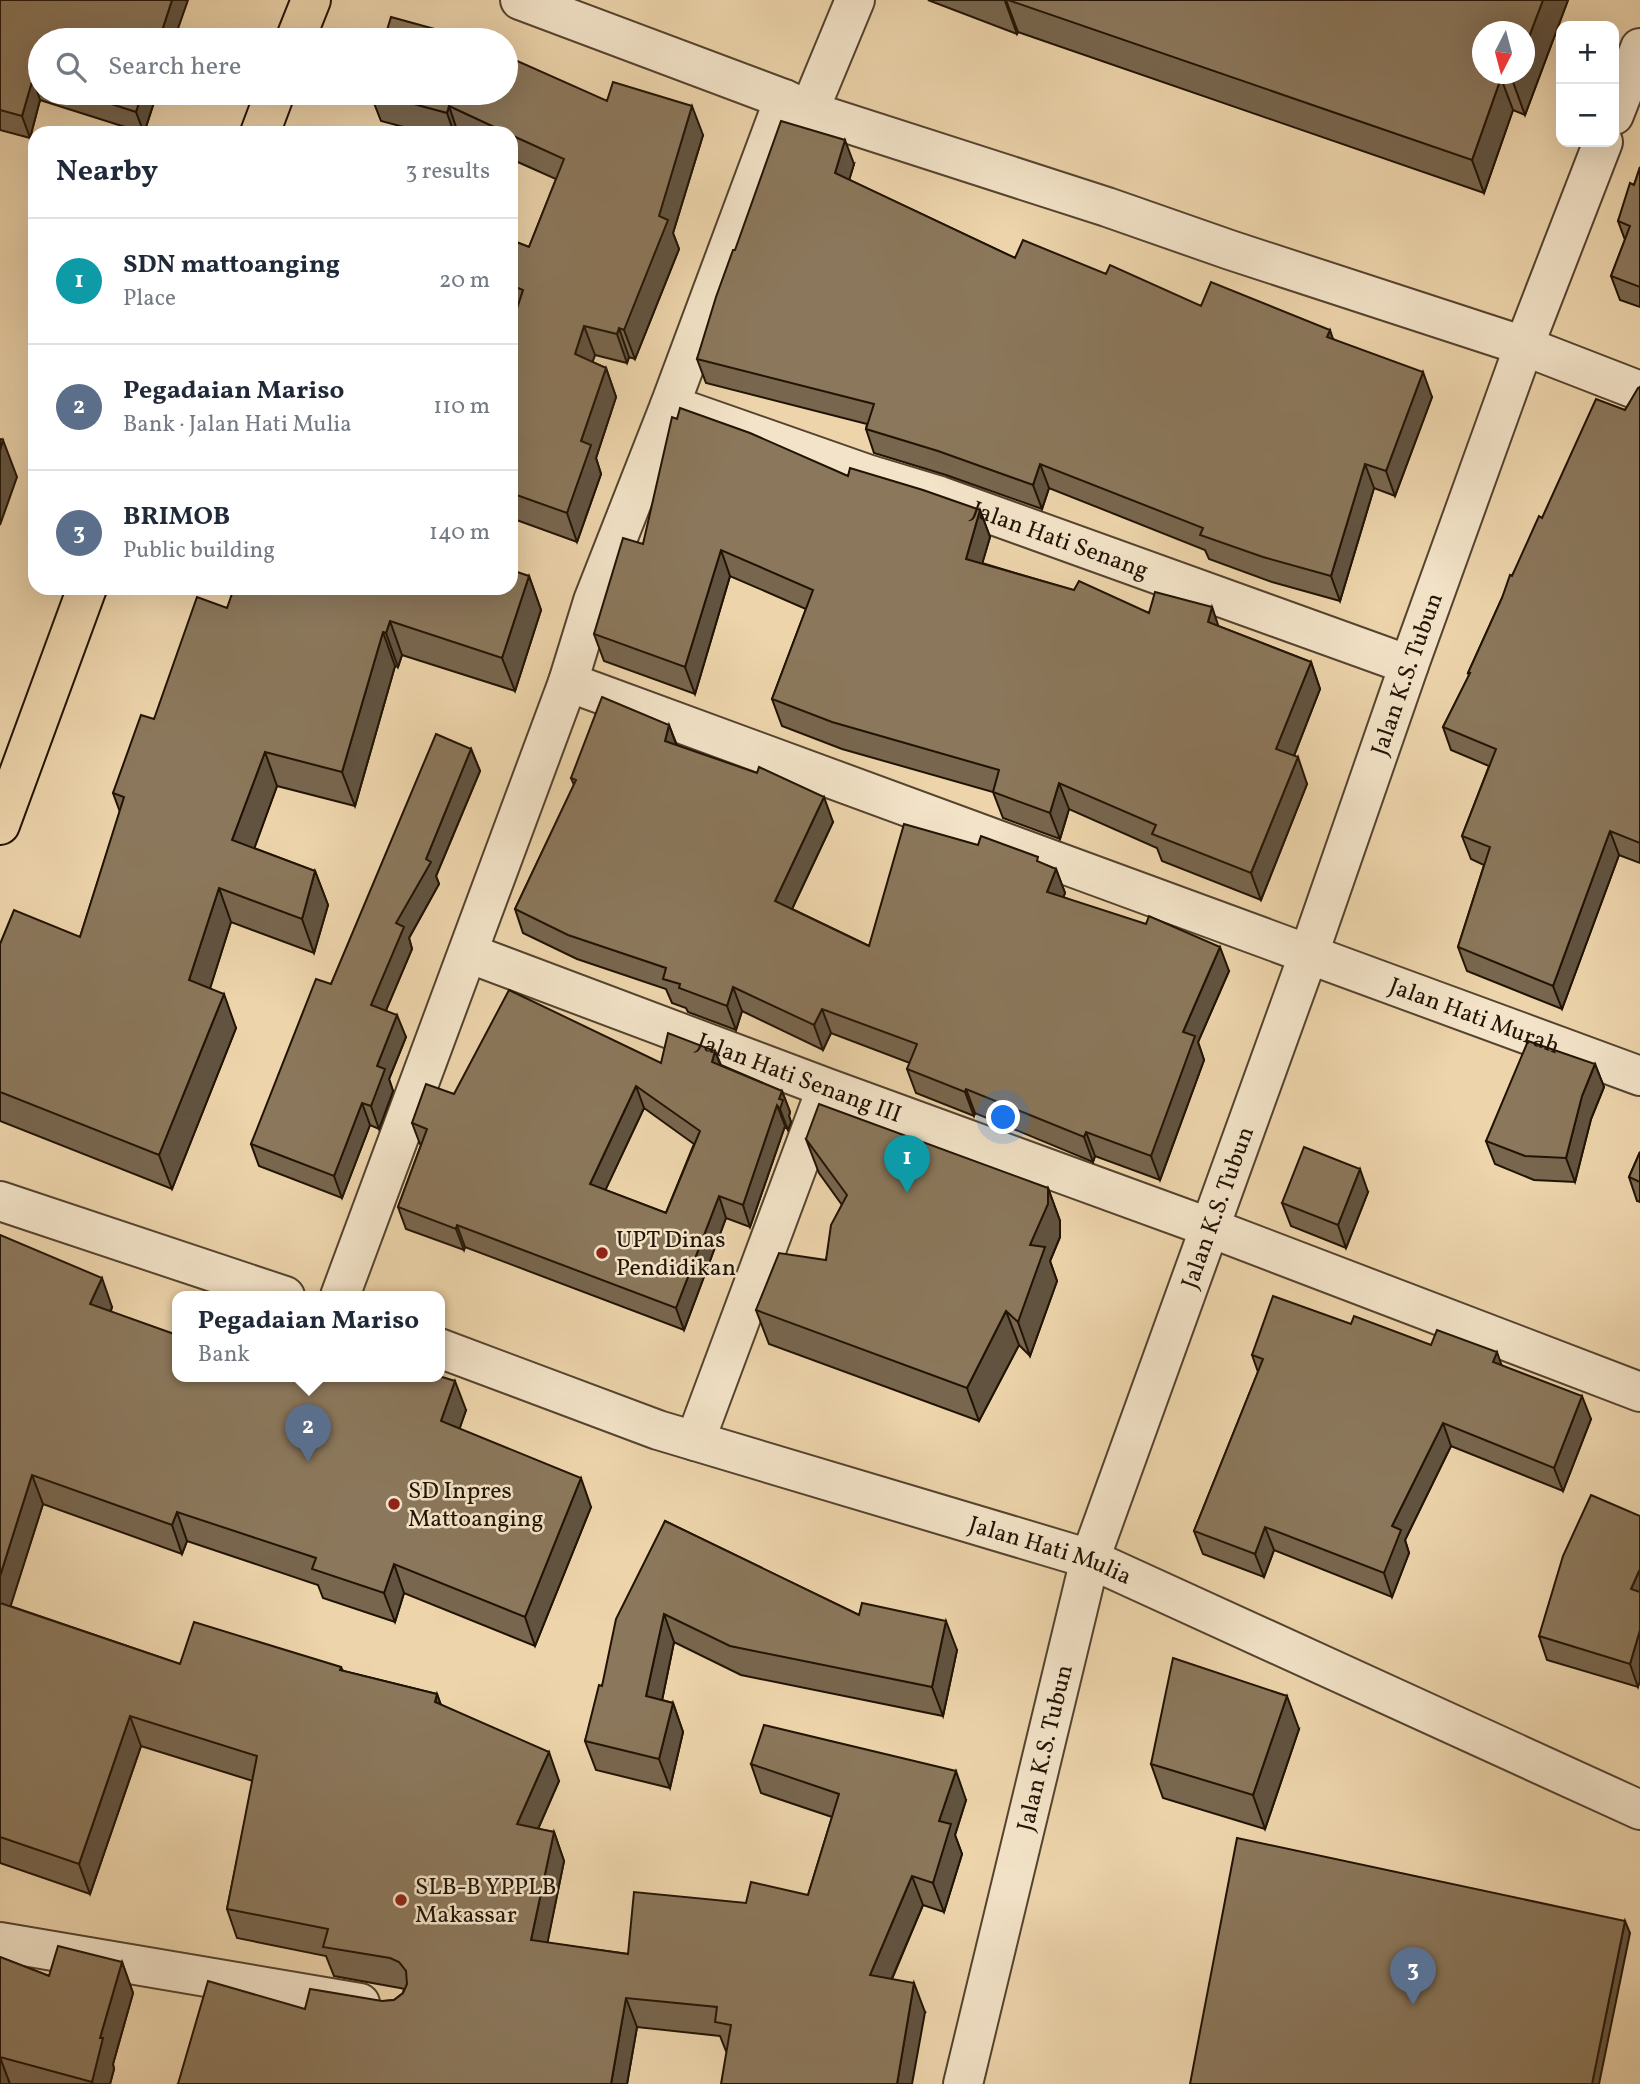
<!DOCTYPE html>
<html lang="en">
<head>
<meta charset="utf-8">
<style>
	body { margin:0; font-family:Vollkorn,serif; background:#f2f2f3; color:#1f2937 }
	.controls { position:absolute; right:21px; top:21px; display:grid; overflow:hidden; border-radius:14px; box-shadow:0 7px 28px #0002 }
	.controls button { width:63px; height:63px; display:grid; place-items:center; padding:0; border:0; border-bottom:2px solid #e0e1e3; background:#fff; color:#1f2937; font:35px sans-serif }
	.compass { position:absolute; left:1472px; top:21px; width:63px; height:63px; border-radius:50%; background:#fff; box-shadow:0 7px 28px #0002; rotate:186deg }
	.you { position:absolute; left:1004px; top:1118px; width:24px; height:24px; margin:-18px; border:5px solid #fff; border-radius:50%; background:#1a73e8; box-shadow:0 0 0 10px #1a73e833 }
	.badge { display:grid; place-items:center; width:46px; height:46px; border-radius:50%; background:#d93025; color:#fff; font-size:23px; font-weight:700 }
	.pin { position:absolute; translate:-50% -58px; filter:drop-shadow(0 2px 4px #0008) }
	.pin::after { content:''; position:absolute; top:37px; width:24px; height:21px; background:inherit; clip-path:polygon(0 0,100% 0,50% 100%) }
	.popup { position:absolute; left:172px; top:1291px; width:273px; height:91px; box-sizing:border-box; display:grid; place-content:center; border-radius:14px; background:#fff; filter:drop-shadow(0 2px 5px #0005); font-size:23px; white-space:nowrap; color:#747a83 }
	.popup b { font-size:26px; color:#1f2937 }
	.popup::after { content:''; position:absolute; left:50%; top:100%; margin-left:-14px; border:14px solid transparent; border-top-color:#fff }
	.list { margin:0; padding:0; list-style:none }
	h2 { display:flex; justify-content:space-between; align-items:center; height:91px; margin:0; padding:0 28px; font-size:30px }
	h2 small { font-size:23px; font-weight:400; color:#747a83 }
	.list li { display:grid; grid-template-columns:46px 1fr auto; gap:21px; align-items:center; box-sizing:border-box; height:126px; padding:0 28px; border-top:2px solid #e0e1e3 }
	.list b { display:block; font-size:26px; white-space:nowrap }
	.list p { margin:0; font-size:23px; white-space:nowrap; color:#747a83 }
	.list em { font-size:23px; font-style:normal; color:#747a83 }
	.icon { flex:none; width:38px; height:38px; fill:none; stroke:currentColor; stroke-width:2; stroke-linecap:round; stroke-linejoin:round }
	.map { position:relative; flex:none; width:1640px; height:2084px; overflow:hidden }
	.search { position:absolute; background:#fff; box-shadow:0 7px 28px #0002; left:28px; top:28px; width:490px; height:77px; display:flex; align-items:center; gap:18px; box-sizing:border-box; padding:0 24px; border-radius:38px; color:#747a83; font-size:26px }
	.panel { position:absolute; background:#fff; box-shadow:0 7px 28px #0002; left:28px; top:126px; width:490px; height:469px; border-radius:21px }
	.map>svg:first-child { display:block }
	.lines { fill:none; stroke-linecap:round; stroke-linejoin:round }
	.minor-casing { stroke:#54432e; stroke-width:42 }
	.major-casing { stroke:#211304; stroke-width:42 }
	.minor { stroke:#f3e3c8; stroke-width:38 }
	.major { stroke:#edd4ab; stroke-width:38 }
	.wall { fill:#78664e; stroke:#211304; stroke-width:2; fill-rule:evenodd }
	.shaded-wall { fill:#615340; stroke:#211304; stroke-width:2 }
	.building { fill:#8b775b; stroke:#211304; stroke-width:2; fill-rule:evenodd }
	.poi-dot { fill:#8f2418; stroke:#f3e3c8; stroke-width:2.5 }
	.labels { text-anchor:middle; stroke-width:5; stroke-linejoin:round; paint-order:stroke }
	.street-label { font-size:24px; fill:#211304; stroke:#f3e3c8 }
	.poi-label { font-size:24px; fill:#211304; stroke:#f3e3c8; text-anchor:start }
</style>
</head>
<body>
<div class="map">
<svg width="1640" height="2084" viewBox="0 0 1640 2084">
	<rect width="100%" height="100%" fill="#edd4ab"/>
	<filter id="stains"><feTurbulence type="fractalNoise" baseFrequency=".00286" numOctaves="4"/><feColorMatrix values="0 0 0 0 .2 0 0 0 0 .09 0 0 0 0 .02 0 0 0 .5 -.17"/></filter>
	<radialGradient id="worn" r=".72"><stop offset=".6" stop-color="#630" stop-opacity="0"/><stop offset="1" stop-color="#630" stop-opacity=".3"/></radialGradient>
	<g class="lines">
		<g class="minor-casing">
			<g id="minor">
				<path d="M520 0 784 99 809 111 1107 207 1230 250 1524 346 1640 391"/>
				<path d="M809 111 855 0"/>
				<path d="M1614 115 1640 48"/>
				<path id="s1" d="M670 405 867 474 940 496 1409 665"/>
				<path id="s2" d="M568 682 1640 1076"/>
				<path id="s3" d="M468 953 827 1088 1208 1227 1640 1392"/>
				<path d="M0 1201 285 1296"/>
				<path d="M340 1296 568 682 593 601 670 405 784 99"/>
				<path id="s4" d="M439 1348 658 1430 1090 1559 1640 1810"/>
				<path d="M695 1441 825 1092"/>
				<path d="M0 1942 360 2003"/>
				<path id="s5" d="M963 2084 1090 1559 1309 953 1409 665 1524 346 1603 142"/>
			</g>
		</g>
		<g class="major-casing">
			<path id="major" d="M295 40 311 0
				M260 133 275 93
				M0 825 87 588"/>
		</g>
		<use href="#minor" class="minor"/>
		<use href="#major" class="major"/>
	</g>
	<path class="wall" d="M0 0 40 40V93H157L144 133 40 100 30 138 0 130Z
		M928 0H1568L1525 115 1513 110 1484 193 1018 32 1017 34Z
		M370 93H506L607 101 703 135 673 233 679 249 635 359 629 357 627 363 595 355 592 362 606 368 616 397 596 458 601 474 577 542 511 518V327L516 311 511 309V240L529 247 556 179 511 159V133H426L381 121Z
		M854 164 849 180 1015 258 1106 274 1201 306 1333 339 1432 397 1395 496 1374 488 1340 601 1272 582 1209 559 1205 550 1049 488 1042 509 946 475 874 453 866 429 867 424 706 383 697 359 735 250Z
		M1640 167V307L1620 300 1611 276 1625 240 1618 221 1634 185Z
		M1640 387V863L1619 855 1562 1009 1467 971 1458 947 1484 865 1471 859 1462 836 1489 766 1451 750 1443 727 1469 676 1468 673 1512 576 1542 518 1625 410Z
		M848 476 980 510 990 537 982 563 1149 613 1212 607 1218 626 1311 662 1320 689 1294 756 1307 784 1261 900 1162 861 1157 848 1069 809 1060 839 1003 818 993 792 842 749 782 726 772 699 806 609 730 576 695 694 604 661 594 634 643 544Z
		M529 576 541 610 515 691 402 655 398 667 395 666 355 806 277 786 254 848 315 871 328 905 314 953 231 922 210 988 236 1028 172 1189 0 1121V944L80 937 120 812 113 793 154 719 227 608Z
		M669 725 677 745 833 822 792 909 869 946 1040 863 1056 869 1065 893 1063 897 1229 971 1198 1042 1204 1060 1160 1180 1095 1156 1093 1162 975 1113 974 1116 916 1093 907 1069 910 1063 831 1033 823 1050 742 1011 736 1030 688 1012 686 1008 672 1003 666 989 577 959 523 933 515 909 574 785 571 778Z
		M471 749 480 771 436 876 439 884 409 938 412 949 386 1010 406 1037 389 1079 393 1091 379 1129 370 1125 342 1198 259 1166 251 1144 331 984Z
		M715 1051 721 1065 782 1091 790 1112 789 1116 791 1122 788 1130 785 1126 750 1227 726 1218 684 1330 465 1247 464 1250 406 1229 398 1207 421 1145 420 1144 412 1123 454 1094 661 1063ZM644 1108 694 1144 666 1213 605 1190Z
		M1595 1064 1604 1087 1591 1119 1575 1182 1534 1180 1495 1164 1486 1141Z
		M806 1139 1048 1188 1060 1221V1237L1050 1261 1057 1281 1030 1356 1019 1345 979 1421 769 1344 756 1310 826 1260 842 1205 819 1173Z
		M1640 1152V1202L1637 1201 1629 1177Z
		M1368 1192 1346 1248 1291 1226 1282 1203Z
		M0 1235 112 1307 111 1311 177 1376 466 1410 459 1429 591 1507 535 1646 404 1593 395 1622 323 1598 318 1585 187 1541 182 1554 43 1504 10 1606 180 1664 341 1667 343 1671 437 1694 441 1705 559 1781 538 1829 554 1832 564 1861 547 1943 628 1954 746 1903 808 1895 832 1817 761 1793 751 1764 966 1800 955 1835 962 1854 944 1912 923 1905 892 1979 925 2012 727 2051H726L720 2036 637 2027 627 2084H178L305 2009 394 2000 403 1993 404 1989 400 1988 334 1976 326 1956 237 1938 227 1909 253 1781 141 1746 90 1894 0 1863Z
		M1351 1324 1501 1365 1591 1419 1563 1491 1451 1446 1405 1540 1409 1553 1392 1597 1274 1550 1264 1577 1203 1554 1194 1531 1258 1372 1252 1355Z
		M1640 1516 1638 1687 1547 1660 1539 1636Z
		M665 1521 859 1615 957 1650 943 1716 741 1675 674 1642 662 1700 673 1703 683 1732 670 1788 596 1770 585 1741 602 1686Z
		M1299 1729 1265 1829 1163 1798 1151 1764Z
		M0 1957 49 1976 122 1962 133 1993 113 2064 114 2069 110 2084H0Z"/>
	<path class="shaded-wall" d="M172 0H188L174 40H159Z
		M1006 0 1018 32 1017 34 1005 1Z
		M1543 0H1568L1525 115 1513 82 1516 74H1524V50Z
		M33 78 40 100 30 138 22 116Z
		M1501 78 1513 110 1484 193 1472 160Z
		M142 93H157L144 133 136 112Z
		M449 106 458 133H454L447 113Z
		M692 106 703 135 673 233 679 249 635 359 624 330Z
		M845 140 854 164 844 197 835 173Z
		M584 326 595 355 585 383 575 354Z
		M619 328 629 357 627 363 617 334Z
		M1330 330 1338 354 1327 337Z
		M606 368 616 397 596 458 601 474 577 542 567 513 581 441Z
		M1423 372 1432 397 1395 496 1386 471Z
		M3 440 17 477 0 525V450Z
		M1040 464 1049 488 1042 509 1033 485Z
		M1365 464 1374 488 1340 601 1331 576Z
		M980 510 990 537 976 585 966 559Z
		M721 550 730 576 695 694 685 667Z
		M529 576 541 610 515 691 502 658Z
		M1212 607 1221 634 1208 622Z
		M390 621 402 655 398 667 386 633Z
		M383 632 395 666 355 806 342 772Z
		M1311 662 1320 689 1286 776 1276 749Z
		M669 725 678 750 665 741Z
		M471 749 480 771 436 876 439 884 409 938 412 949 379 1027 371 1005 396 923 426 859Z
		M265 752 277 786 245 874 232 840Z
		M1298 757 1307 784 1261 900 1251 873Z
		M1059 783 1069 809 1060 839 1050 813Z
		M824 797 833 822 784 926 775 901Z
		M1610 831 1619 855 1562 1009 1553 986Z
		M1056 869 1065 893 1056 916 1047 892Z
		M315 871 328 905 314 953 302 919Z
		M219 888 231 922 202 1014 189 980Z
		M1220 947 1229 971 1198 1042 1204 1060 1160 1180 1151 1156 1183 1032Z
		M733 987 742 1011 736 1030 727 1006Z
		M224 994 236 1028 172 1189 159 1155Z
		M822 1009 831 1033 823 1050 814 1025Z
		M397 1015 406 1037 389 1079 393 1091 379 1129 371 1106 377 1066Z
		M715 1051 723 1072 712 1062Z
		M1595 1064 1604 1087 1591 1119 1575 1182 1566 1158 1582 1096Z
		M636 1086 644 1108 598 1206 590 1184Z
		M966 1089 975 1113 974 1116 965 1092Z
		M782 1091 790 1112 789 1116 791 1122 788 1130 780 1109 779 1099Z
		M362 1103 370 1125 342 1198 334 1176Z
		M777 1105 785 1126 750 1227 743 1205Z
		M1086 1132 1095 1156 1093 1162 1084 1137Z
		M1360 1169 1368 1192 1346 1248 1338 1225Z
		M1048 1188 1060 1221V1237L1050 1261 1057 1281 1030 1356 1018 1322 1030 1245Z
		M719 1196 726 1218 684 1330 676 1308Z
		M457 1225 465 1247 464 1250 456 1229Z
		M102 1278 112 1307 101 1333 90 1304Z
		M1006 1311 1019 1345 979 1421 967 1388Z
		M1497 1352 1505 1375 1493 1362Z
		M455 1381 466 1410 452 1451 441 1421Z
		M1582 1396 1591 1419 1563 1491 1554 1468Z
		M1443 1423 1451 1446 1405 1540 1409 1553 1392 1597 1384 1573 1392 1526Z
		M32 1475 43 1504 3 1630 0 1622V1576Z
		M581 1478 591 1507 535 1646 525 1617Z
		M177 1512 187 1541 182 1554 172 1525Z
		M1265 1527 1274 1550 1264 1577 1255 1554Z
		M394 1564 404 1593 395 1622 384 1593Z
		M1640 1569V1612L1631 1589Z
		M664 1614 674 1642 657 1725 646 1696Z
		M946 1621 957 1650 943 1716 932 1687Z
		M1640 1630V1681L1638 1687 1630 1664Z
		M437 1694 447 1723 435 1702Z
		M1287 1696 1299 1729 1265 1829 1253 1795Z
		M673 1703 683 1732 670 1788 659 1759Z
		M130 1716 141 1746 90 1894 79 1864Z
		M549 1752 559 1781 527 1854 517 1824Z
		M956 1771 966 1800 955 1835 962 1854 944 1912 933 1883 939 1821Z
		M554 1832 564 1861 542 1970 531 1940Z
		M912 1876 923 1905 881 2004 870 1975Z
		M1625 1921 1630 1933 1599 2084H1592Z
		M122 1962 133 1993 113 2064 114 2069 110 2084H93L92 2082 100 2038Z
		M914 1983 925 2012 912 2084H897Z
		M626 1998 637 2027 627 2084H611Z
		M0 2057 10 2084H0Z"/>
	<path class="building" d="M0 0H172L159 40H40V81L33 78 22 116 0 110Z
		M1008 0H1543L1524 50V32H1482V74H1516L1513 82 1501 78 1472 160Z
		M391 17 460 36 471 40H384Z
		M506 56 607 101 613 82 692 106 659 216 668 220 624 330 619 328 617 334 584 326 575 354 606 368 581 441 591 445 567 513 511 493V327L523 290 511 285V240L529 247 564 159 511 135V133H507L449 106 447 113 373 93H506Z
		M77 93H142L136 112Z
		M781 121 845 140 835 173 1015 258 1023 240 1106 274 1110 265 1201 306 1211 282 1330 330 1327 337 1423 372 1386 471 1365 464 1331 576 1263 557 1200 535 1203 528 1040 464 1033 485 938 451 866 429 874 404 697 359 716 297 733 250H735Z
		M1640 167V287L1611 276 1630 226 1618 221 1630 183 1634 185Z
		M1640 387V843L1610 831 1553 986 1458 947 1490 847 1462 836 1496 749 1443 727 1470 673H1468L1502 598 1510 575 1512 576 1539 516 1542 518 1596 399 1625 410 1638 388Z
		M680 408 750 433 848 476 850 468 923 490 980 510 966 559 1074 590 1079 581 1149 613 1155 592 1212 607 1208 622 1311 662 1276 749 1298 757 1251 873 1152 834 1156 825 1059 783 1050 813 993 792 999 770 832 722 772 699 813 590 721 550 685 667 594 634 623 538 643 544 672 417 677 419Z
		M0 439 3 440 0 450Z
		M511 570 529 576 502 658 390 621 386 633 383 632 342 772 265 752 232 840 315 871 302 919 219 888 189 980 224 994 159 1155 0 1092V944L14 910 80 937 124 797 113 793 141 715 154 719 197 597 227 608 234 588H511Z
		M602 697 669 725 665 741 757 773 759 767 824 797 775 901 869 946 904 824 978 845 981 836 1038 857 1037 861 1056 869 1047 892 1146 924 1149 916 1220 947 1183 1032 1195 1036 1151 1156 1086 1132 1084 1137 966 1089 965 1092 907 1069 917 1044 822 1009 814 1025 733 987 727 1006 679 988 680 984 663 979 666 968 568 935 515 909 576 780 571 778Z
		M436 734 471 749 426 859 431 862 396 923 404 927 371 1005 397 1015 377 1066 385 1069 371 1106 362 1103 334 1176 251 1144 316 979 331 984Z
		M509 990 661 1063 668 1033 715 1051 712 1062 782 1091 779 1099 783 1100 780 1109 777 1105 743 1205 719 1196 676 1308 457 1225 456 1229 398 1207 427 1129 412 1123 426 1084 454 1094ZM636 1086 700 1131 666 1213 590 1184Z
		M1528 1041 1595 1064 1582 1096 1566 1158 1525 1156 1486 1141Z
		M819 1104 1048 1188V1204L1030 1245 1045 1247 1018 1322 1006 1311 967 1388 756 1310 779 1253 826 1260 831 1225 847 1195 806 1139Z
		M1304 1147 1360 1169 1338 1225 1282 1203Z
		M1640 1152V1182L1629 1177Z
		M0 1235 102 1278 90 1304 177 1335V1376H439L455 1381 441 1421 581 1478 525 1617 394 1564 384 1593 312 1569 316 1558 177 1512 172 1525 32 1475 0 1576Z
		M1273 1296 1351 1324 1354 1316 1431 1345 1437 1330 1497 1352 1493 1362 1582 1396 1554 1468 1443 1423 1392 1526 1401 1530 1384 1573 1265 1527 1255 1554 1194 1531 1263 1359 1252 1355Z
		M1591 1495 1640 1516V1569L1631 1589 1640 1592V1630L1630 1664 1539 1636 1563 1556Z
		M665 1521 859 1615 862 1603 946 1621 932 1687 730 1646 664 1614 646 1696 673 1703 659 1759 585 1741 599 1685 602 1686 616 1619Z
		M0 1603 180 1664 194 1622 341 1667 340 1670 437 1694 435 1702 549 1752 517 1824 554 1832 531 1940 628 1954 634 1892 746 1903 751 1882 808 1895 839 1794 751 1764 764 1725 956 1771 939 1821 951 1824 933 1883 912 1876 870 1975 914 1983 897 2084H721L731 2025 715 2022 717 2007 626 1998 611 2084H178L208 1981 305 2009 310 1989 382 2001 394 2000 403 1993 407 1984 406 1971 399 1962 390 1958 323 1947 328 1929 227 1909 257 1756 130 1716 79 1864 0 1837Z
		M1173 1658 1287 1696 1253 1795 1151 1764Z
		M1237 1838 1625 1921 1592 2084H1190Z
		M58 1946 122 1962 100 2038H103L92 2082 0 2057V2058V1957L49 1976Z"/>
	<g class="poi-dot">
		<circle cx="602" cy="1253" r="7"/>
		<circle cx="394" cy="1504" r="7"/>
		<circle cx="401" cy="1900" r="7"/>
	</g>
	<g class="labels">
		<g class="street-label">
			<text dy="8" stroke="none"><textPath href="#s1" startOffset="413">Jalan Hati Senang</textPath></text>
			<text dy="8" stroke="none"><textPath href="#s5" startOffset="1480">Jalan K.S. Tubun</textPath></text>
			<text dy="8" stroke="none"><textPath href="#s2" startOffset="966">Jalan Hati Murah</textPath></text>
			<text dy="8" stroke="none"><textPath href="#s3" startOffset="354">Jalan Hati Senang III</textPath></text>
			<text dy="8" stroke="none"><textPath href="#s5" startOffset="914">Jalan K.S. Tubun</textPath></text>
			<text dy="8" stroke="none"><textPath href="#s4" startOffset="644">Jalan Hati Mulia</textPath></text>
			<text dy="8" stroke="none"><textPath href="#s5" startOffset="346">Jalan K.S. Tubun</textPath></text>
		</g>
		<g class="poi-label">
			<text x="616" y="1247">UPT Dinas<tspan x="616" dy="28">Pendidikan</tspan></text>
			<text x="408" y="1498">SD Inpres<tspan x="408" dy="28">Mattoanging</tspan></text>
			<text x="415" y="1894">SLB-B YPPLB<tspan x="415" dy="28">Makassar</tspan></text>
		</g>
	</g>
	<rect width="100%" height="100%" filter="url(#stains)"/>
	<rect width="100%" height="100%" fill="url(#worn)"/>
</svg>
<div class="controls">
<button>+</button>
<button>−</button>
</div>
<svg class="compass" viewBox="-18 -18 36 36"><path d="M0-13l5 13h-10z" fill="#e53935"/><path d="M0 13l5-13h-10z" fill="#747a83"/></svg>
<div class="you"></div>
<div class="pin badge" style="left:907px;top:1193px;background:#0f9aa8">1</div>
<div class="pin badge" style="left:308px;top:1462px;background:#5c6f8a">2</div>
<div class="popup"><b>Pegadaian Mariso</b>Bank</div>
<div class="pin badge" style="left:1413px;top:2005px;background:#5c6f8a">3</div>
<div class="search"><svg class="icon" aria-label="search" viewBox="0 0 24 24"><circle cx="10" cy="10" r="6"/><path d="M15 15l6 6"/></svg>Search here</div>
<section class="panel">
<h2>Nearby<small>3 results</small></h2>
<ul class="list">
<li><span class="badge" style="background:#0f9aa8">1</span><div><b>SDN mattoanging</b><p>Place</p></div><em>20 m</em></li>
<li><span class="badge" style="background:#5c6f8a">2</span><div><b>Pegadaian Mariso</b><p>Bank · Jalan Hati Mulia</p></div><em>110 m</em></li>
<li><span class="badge" style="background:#5c6f8a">3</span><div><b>BRIMOB</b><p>Public building</p></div><em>140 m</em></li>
</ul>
</section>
</div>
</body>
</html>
